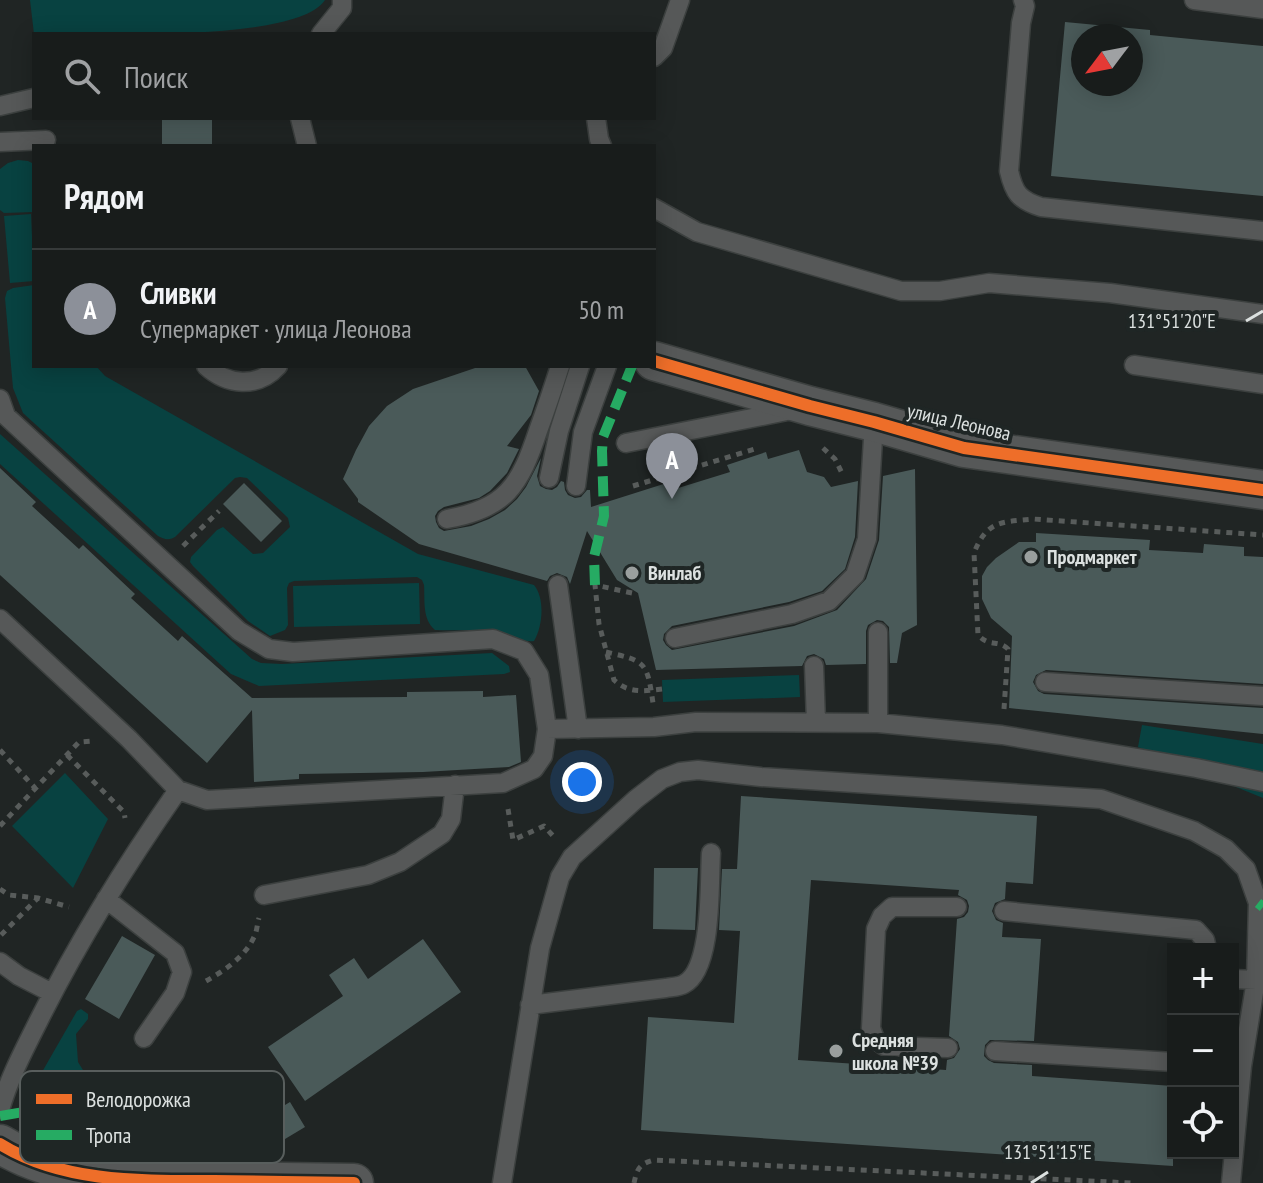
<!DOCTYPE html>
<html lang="ru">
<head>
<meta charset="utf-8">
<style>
	body { margin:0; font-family:"PT Sans Narrow",sans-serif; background:#252928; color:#f1f3f6 }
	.controls { position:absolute; right:24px; bottom:24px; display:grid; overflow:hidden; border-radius:0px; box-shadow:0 4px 20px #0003 }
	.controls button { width:72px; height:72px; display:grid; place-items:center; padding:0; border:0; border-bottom:2px solid #363a3a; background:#181c1b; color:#f1f3f6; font:40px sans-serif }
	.compass { position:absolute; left:1071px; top:24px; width:72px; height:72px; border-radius:50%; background:#181c1b; box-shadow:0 4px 20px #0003; rotate:238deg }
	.you { position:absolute; left:582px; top:782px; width:28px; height:28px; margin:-20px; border:6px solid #fff; border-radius:50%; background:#1a73e8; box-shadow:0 0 0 12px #1a73e833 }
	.badge { display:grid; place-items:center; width:52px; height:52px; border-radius:50%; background:#8c9099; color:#fff; font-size:26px; font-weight:700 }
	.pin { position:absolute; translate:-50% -66px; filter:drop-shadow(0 2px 4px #0008) }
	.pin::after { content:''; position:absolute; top:42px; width:28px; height:24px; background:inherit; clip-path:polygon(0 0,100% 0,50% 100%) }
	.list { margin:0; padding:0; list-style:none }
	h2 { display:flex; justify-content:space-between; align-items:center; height:104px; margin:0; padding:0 32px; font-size:34px }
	h2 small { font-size:26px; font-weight:400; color:#9fa1a3 }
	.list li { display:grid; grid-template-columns:52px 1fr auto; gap:24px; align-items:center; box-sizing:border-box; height:120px; padding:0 32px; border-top:2px solid #363a3a }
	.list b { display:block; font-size:30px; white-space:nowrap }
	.list p { margin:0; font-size:26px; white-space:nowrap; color:#9fa1a3 }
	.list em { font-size:26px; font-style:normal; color:#9fa1a3 }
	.icon { flex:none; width:44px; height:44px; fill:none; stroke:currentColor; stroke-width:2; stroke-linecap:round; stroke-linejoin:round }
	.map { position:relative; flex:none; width:1263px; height:1183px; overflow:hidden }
	.search { position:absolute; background:#181c1b; box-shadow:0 4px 20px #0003; left:32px; top:32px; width:624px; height:88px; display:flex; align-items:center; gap:20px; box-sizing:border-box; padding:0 28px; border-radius:0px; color:#9fa1a3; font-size:30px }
	.panel { position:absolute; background:#181c1b; box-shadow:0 4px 20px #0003; left:32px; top:144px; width:624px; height:224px; border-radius:0px }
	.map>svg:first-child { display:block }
	.green { fill:#084241 }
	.building { fill:#4a5a59; fill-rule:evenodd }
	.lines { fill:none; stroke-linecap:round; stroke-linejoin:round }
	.lane-casing { stroke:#3c403f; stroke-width:21 }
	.street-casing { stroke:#3c403f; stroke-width:41 }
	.path { stroke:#585c5b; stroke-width:5; stroke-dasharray:6 6; stroke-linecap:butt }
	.lane { stroke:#565858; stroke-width:18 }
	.street { stroke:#565858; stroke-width:38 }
	.quiet { stroke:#26ab63; stroke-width:10; stroke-dasharray:20 10; stroke-linecap:butt }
	.cycleway-casing { stroke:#1f2625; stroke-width:17 }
	.cycleway { stroke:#ee6e29; stroke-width:12 }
	.ticks { fill:none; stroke:#dce1e0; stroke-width:3 }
	.poi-dot { fill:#9a9f9e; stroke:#1f2625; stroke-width:3 }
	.labels { text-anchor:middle; stroke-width:8; stroke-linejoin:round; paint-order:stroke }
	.street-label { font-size:20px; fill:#dce1e0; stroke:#1f2625 }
	.poi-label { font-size:20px; font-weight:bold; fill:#dce1e0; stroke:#1f2625; text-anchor:start }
	.key { fill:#1f2625; stroke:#585e5d; stroke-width:2 }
	.key-label { font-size:22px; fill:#dce1e0 }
	.ticks-label { font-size:20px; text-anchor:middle; fill:#dce1e0; stroke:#1f2625; stroke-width:8; stroke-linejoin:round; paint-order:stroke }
</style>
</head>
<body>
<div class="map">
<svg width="1263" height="1183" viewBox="0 0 1263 1183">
	<rect width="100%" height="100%" fill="#202524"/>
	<path class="green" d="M30 0H325C296 44 88 32 34 34Z
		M18 160 28 161 34 164V212L4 213 0 210V169L8 163Z
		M31 214 34 281 10 283 4 216Z
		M34 285V366H96L105 376 418 554 534 585C545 598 543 626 534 641 524 643 508 634 496 632 476 629 455 631 435 630 422 619 425 600 424 585L422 580 417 577 294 581 289 583 287 588 288 625 285 630 270 636 248 621 193 566 190 562 191 557 217 530 223 527 253 554 263 553 290 527 288 518 247 478 240 477 235 478 175 537C168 541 164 539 158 536L23 413 13 388 5 298 7 291 13 288Z
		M0 434 252 659 261 663 282 664 492 653 509 666 510 672 504 674 259 686 231 674 0 464Z
		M419 583 420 624 294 627 293 586Z
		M799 675 800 697 663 702 662 680Z
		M1142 725 1263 744V798L1138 747Z
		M65 773 108 819 73 888 12 826Z
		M81 1009 88 1014V1019L76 1034 78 1062 99 1096C106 1100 111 1098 119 1100 134 1105 150 1121 161 1133H165L198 1113 206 1117 207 1121 150 1154C140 1155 107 1159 99 1153 98 1152 93 1144 92 1143 83 1134 69 1120 58 1114 45 1107 34 1109 30 1093L77 1011Z"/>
	<path class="building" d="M1065 22 1150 30V35L1263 46V196L1051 176ZM1083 36H1131V84H1083Z
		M162 118H212V146H162Z
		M481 366H525L539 391 531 415 507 446 519 449 507 473 490 491 479 498 444 507 438 511 435 516 436 522 439 528 444 531 471 526 489 519 505 510 517 499 526 487 541 458 537 476 540 486 546 489 552 490 557 487 561 481 564 482 565 490 568 495 575 498 581 497 587 490H590L591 507 673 481 675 489 730 472 727 465 766 452 768 459 799 450 807 472 824 477 831 487 858 481 855 537 845 569 822 591 789 602 672 626 664 634 663 640 666 645 672 650 794 626 837 610 866 579 879 540 883 476 915 469 917 625 902 633 897 663H890L889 627 883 621 877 620 868 625 866 631V664L826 665 824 659 814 654 807 656 802 666 656 670 638 593 617 580 587 531 570 584 567 577 557 573 550 576 547 581 419 544 358 502V499L343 479 356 450 369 426 387 406 413 389Z
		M0 468 36 502 32 506 79 549 83 545 135 594 131 598 178 641 182 636 252 698 407 697V692L483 691V697L516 695 521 762 509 767 423 772 299 774V779L254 782 252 710 207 763 0 575Z
		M244 483 282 521 261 542 223 504Z
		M1036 533 1150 540 1149 550 1203 553 1204 544 1244 547V556L1263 557V684L1046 670 1036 675 1033 682 1038 691 1044 694 1263 708V734L1009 708 1012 636 991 618 982 599V576L987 567 996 558 1019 542H1036Z
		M741 796 1037 816 1033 884 1006 882 1005 899 995 903 992 911 996 920 1003 923 1002 937 1041 939 1034 1041 990 1040 985 1045 984 1056 988 1060 994 1063 1032 1065V1076L1173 1086V1166L641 1130 648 1017 734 1023 740 931 719 930 722 869H737ZM811 880 959 890 958 895 967 900 969 906 968 912 964 917 957 919 949 1036 958 1042 960 1049 954 1058 947 1060 946 1070 798 1060Z
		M654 868H698L695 930 653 929Z
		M122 936 155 955 119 1019 85 999Z
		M423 939 461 992 305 1101 268 1047 343 996 329 975 354 958 368 979Z
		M290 1102 305 1127 280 1142 265 1117Z"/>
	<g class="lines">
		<g class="lane-casing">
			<path id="lane" d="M1023 0 1025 6 1021 23 1009 171C1014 193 1019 200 1041 207L1263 231
				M1194 0 1263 9
				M321 34 342 8V0
				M654 57 663 48 680 0
				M0 106 34 98
				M300 118 307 146
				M596 118 599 139 602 146
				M0 142 46 140
				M654 208 697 232 901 291H940L989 283 1110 293 1263 314
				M1134 365 1263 384
				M206 366C227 385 257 389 278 366
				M0 399 6 416 239 631 269 649 293 652 493 639 524 651 539 675 547 729 543 756 534 769 503 783 207 800 178 790C127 863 79 940 39 1020 24 1050 9 1078 0 1110
				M626 443 792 410
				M549 478 559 431 580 366
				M576 486 583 432 607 366
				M447 519C506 509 520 485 538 431 546 409 553 388 560 366
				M558 585 578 729
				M0 619 129 739 178 790
				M675 638 792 614 829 601 855 575 867 539 874 422
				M814 666 816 722
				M1045 682 1263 696
				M878 723V632
				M547 729 654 727 696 722 878 723 1002 735 1196 768 1263 782
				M264 895 368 875 400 862 442 834 451 819 455 785
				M106 899 175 953 182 972 175 993 144 1038
				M1004 911 1196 930 1205 940 1207 949
				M0 962 19 976 52 993
				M1233 979 1256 980
				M530 1005 666 988C671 987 679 987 684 984 713 969 709 883 711 853
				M948 1048 884 1046 875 1039 871 1028 876 929 882 916 892 907H957
				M995 1051 1173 1062
				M152 1181H148L152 1157 190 1139 272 1088
				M502 1183 540 948 560 877 572 857 636 799 662 779 680 772 698 770 761 777 1101 799 1194 831 1226 849 1246 869 1258 903 1256 980 1242 1066 1231 1183"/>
		</g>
		<g class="street-casing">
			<path id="street" d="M654 361 810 406 874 422 964 448 1263 490
				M0 1144C63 1183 142 1181 214 1181 261 1182 307 1182 354 1183"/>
		</g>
		<path class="path" d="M823 448 835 459 843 475
			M633 486 758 448
			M183 546 219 511
			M632 593 595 585 599 624 614 680C629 694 644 691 662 689
			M606 652C646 661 647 662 653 703
			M1004 709 1008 649C998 639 990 648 978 635L974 553C987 520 1002 522 1033 519L1263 535
			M0 750 35 788
			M67 755 124 812 125 818
			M508 809 513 840 544 826 555 838
			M0 826 79 742 92 741
			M0 889 9 895 38 898 69 907
			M1 935 38 898
			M206 981C224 971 245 957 254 937 257 932 257 924 259 918
			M634 1183C637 1169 639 1164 654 1160L1131 1183"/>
		<use href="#lane" class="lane"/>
		<use href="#street" class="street"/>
		<path class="quiet" d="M595 585 594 557 604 516 602 451 603 437 632 366
			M1258 903 1263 907
			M0 1116 23 1112 55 1122 83 1144 97 1177"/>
		<g class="cycleway-casing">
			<path id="cycleway" d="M654 361 810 406 874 422 964 448 1263 490
				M0 1144C63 1183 142 1181 214 1181 261 1182 307 1182 354 1183"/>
		</g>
		<use href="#cycleway" class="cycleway"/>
	</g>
	<path class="ticks" d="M1246 321 1263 311M1031 1183 1048 1172"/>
	<g class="poi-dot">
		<circle cx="1031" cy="557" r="8"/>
		<circle cx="632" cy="573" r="8"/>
		<circle cx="836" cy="1051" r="8"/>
	</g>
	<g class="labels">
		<g class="street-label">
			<text transform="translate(959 422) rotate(13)" y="7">улица Леонова</text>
		</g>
		<g class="poi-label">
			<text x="1047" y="564">Продмаркет</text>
			<text x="648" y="580">Винлаб</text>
			<text x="852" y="1047">Средняя<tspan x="852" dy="23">школа №39</tspan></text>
		</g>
	</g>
	<rect x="20" y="1071" width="264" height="92" rx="12" class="key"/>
	<rect x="36" y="1094" width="36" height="10" fill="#ee6e29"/>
	<rect x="36" y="1130" width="36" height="10" fill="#26ab63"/>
	<g class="key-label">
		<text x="86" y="1107">Велодорожка</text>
		<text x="86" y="1143">Тропа</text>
	</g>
	<g class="ticks-label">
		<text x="1172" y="328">131°51'20"E</text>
		<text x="1048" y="1159">131°51'15"E</text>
	</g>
</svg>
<div class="controls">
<button>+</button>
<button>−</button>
<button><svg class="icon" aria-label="locate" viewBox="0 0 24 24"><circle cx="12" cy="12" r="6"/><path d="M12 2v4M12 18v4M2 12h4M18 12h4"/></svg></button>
</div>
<svg class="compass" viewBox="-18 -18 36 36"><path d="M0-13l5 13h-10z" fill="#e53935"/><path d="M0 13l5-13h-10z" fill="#9fa1a3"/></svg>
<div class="you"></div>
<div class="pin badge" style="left:672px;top:499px">A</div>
<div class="search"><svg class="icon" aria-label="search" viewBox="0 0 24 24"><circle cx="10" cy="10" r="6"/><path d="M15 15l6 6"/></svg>Поиск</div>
<section class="panel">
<h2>Рядом<small></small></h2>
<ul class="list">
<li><span class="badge">A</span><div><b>Сливки</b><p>Супермаркет · улица Леонова</p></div><em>50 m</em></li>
</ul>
</section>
</div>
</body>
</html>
